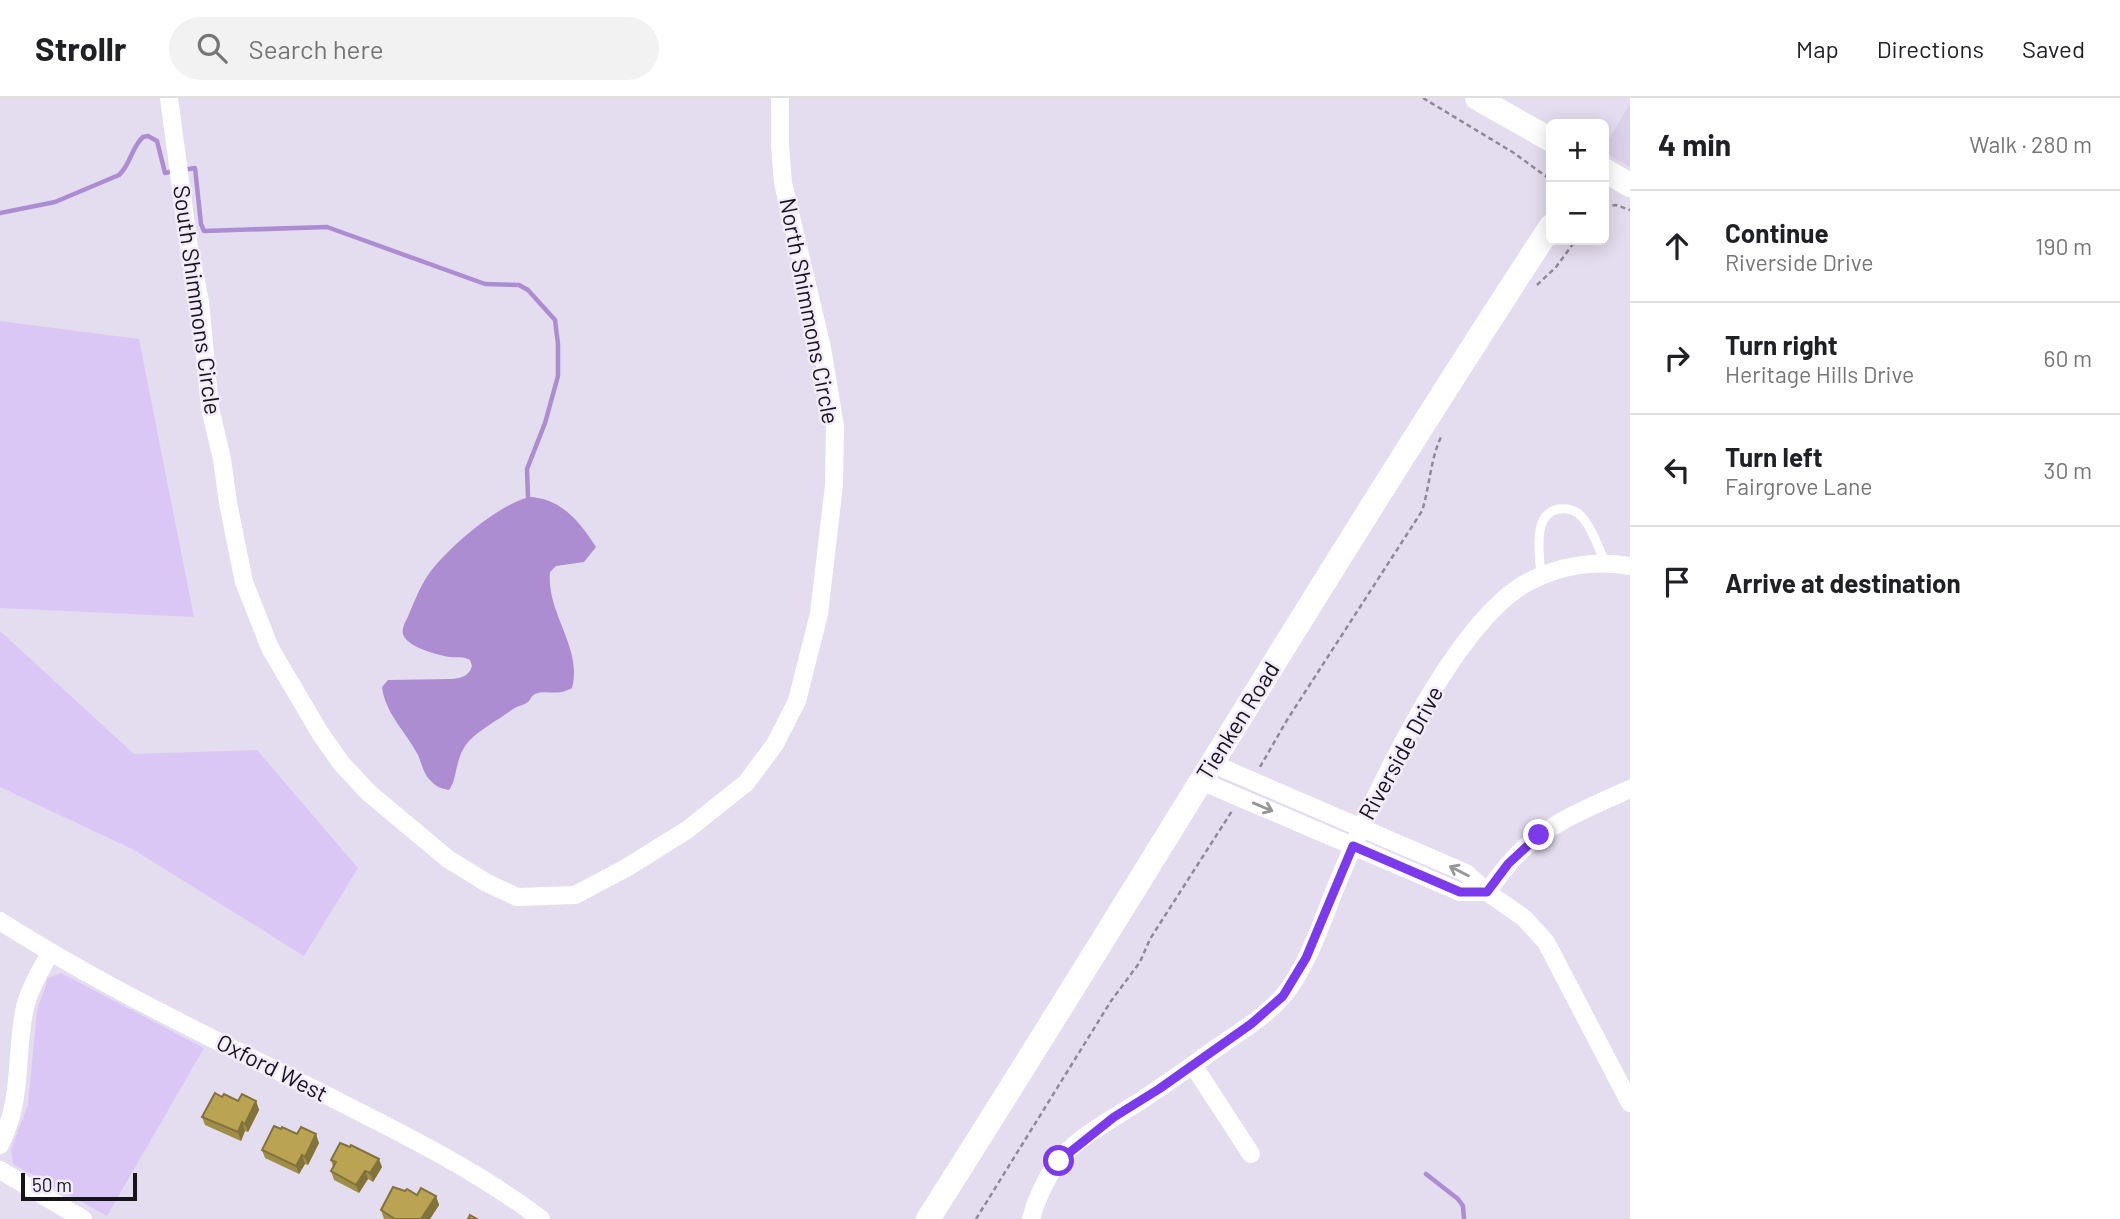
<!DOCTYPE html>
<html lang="en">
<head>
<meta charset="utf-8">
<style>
	body { margin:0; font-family:Barlow,sans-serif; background:#f2f2f2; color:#202124 }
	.controls { position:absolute; right:21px; top:21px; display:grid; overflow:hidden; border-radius:10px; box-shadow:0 4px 18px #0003 }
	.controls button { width:63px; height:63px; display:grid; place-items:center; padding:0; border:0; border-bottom:2px solid #e0e0e0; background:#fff; color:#202124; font:35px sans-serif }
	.scale { position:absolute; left:21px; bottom:18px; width:116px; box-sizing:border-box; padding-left:7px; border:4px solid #161319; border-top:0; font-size:19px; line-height:24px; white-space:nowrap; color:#161319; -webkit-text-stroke:5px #f2ebfc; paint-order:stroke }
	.stop { position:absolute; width:21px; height:21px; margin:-16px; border:5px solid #7c3aed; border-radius:50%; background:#fff }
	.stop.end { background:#7c3aed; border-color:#fff; box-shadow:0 2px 7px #0008 }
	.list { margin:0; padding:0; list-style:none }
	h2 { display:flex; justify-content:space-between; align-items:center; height:91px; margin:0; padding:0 28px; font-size:30px }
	h2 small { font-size:23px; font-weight:400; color:#757577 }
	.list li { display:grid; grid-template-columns:46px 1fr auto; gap:21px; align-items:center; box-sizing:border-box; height:112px; padding:0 28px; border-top:2px solid #e0e0e0 }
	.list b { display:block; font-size:26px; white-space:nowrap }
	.list p { margin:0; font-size:23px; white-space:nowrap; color:#757577 }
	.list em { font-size:23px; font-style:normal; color:#757577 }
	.icon { flex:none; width:38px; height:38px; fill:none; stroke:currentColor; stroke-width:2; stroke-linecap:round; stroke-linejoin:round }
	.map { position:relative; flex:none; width:1630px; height:1121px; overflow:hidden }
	header { display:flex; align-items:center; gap:42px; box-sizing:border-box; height:98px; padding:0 35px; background:#fff; border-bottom:2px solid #e0e0e0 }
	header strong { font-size:33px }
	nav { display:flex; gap:38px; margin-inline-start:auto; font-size:24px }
	.search { width:490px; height:63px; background:#f2f2f2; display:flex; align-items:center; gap:18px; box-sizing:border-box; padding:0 24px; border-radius:38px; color:#757577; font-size:26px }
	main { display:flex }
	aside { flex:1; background:#fff }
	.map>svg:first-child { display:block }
	.built { fill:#dbd1e9 }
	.green { fill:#dbc7f6 }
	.water { fill:#ac8dd1 }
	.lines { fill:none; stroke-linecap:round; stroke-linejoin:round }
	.stream { stroke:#ac8dd1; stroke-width:4.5 }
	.path { stroke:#8f8996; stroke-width:2.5; stroke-dasharray:5 3.5; stroke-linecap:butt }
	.lane { stroke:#fff; stroke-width:9 }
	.street { stroke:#fff; stroke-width:18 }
	.secondary { stroke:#fff; stroke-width:24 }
	.wall { fill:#a08d48 }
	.shaded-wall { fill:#82733b }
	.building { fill:#baa454; stroke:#82733b; stroke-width:2 }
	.oneway { stroke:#969598 }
	.route { stroke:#7c3aed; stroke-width:9 }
	.labels { text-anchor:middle; stroke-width:5; stroke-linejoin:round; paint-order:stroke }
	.street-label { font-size:23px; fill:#161319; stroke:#f2ebfc }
</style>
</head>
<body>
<header>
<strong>Strollr</strong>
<div class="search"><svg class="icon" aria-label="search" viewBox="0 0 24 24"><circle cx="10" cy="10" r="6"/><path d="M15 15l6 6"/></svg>Search here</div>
<nav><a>Map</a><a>Directions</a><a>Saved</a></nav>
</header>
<main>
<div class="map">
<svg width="1630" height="1121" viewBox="0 0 1630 1121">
	<rect width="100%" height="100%" fill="#e4ddef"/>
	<path class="built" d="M1630 6V69L1604 54V49Z"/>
	<path class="green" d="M0 223 139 241 194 519 0 510Z
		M0 533 134 656 257 652 358 770 304 858 134 752 0 689Z
		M61 875 204 950 107 1118 13 1066 11 1051 28 1007 37 912 48 880Z"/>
	<path class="water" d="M529 399C561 400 580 424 596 449L584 464 556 468 550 474C546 515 583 550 572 590 556 599 548 591 535 596 530 599 532 600 528 604 524 607 518 608 513 611 501 620 479 632 469 643 454 660 458 681 449 692 441 691 435 688 430 682 423 675 422 666 418 657 406 634 385 615 382 589L388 582 452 581C462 580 469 578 472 568L470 562C463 558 457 560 449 559 438 557 412 550 405 540 399 532 406 524 409 516 415 502 420 489 428 477 447 450 498 407 529 399Z"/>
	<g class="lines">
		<path class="stream" d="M183 72 195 70 201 126 204 133 327 129 485 186 519 187 528 192 555 222 558 246V278L545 325 527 371 528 399
			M0 115 55 104 119 77C131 66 131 50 143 39L148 38 157 43 165 75 174 73
			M1426 1076 1458 1101 1463 1108 1464 1121"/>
		<path class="path" d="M1423 0 1514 55 1551 82
			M1604 109 1616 107 1630 112
			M1537 187 1556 169 1576 142
			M1260 669 1287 622 1422 413C1430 388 1430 361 1442 337
			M976 1121 1111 903 1140 864 1150 841 1232 713"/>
		<path class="lane" d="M1541 478C1540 459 1531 415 1559 411 1566 410 1573 411 1579 416 1591 427 1598 449 1605 464"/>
		<path class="street" d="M169 0 189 149 200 204 210 310 222 361 228 405 244 484 270 550 320 635 341 665 369 695 448 761 487 785 517 799 575 797 626 770 687 732 746 685 775 646 797 603 819 516 834 387 835 328 822 250 783 85 780 47V0
			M1201 683 1460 794H1487L1466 775 1211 665
			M1630 691C1592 708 1553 723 1522 752 1509 764 1498 779 1487 794L1524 820 1546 844 1630 1005
			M0 823C102 888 211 940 320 994 395 1032 474 1070 541 1121
			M1193 967 1251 1056
			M0 1047C23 1000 15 962 24 914 28 893 40 873 50 855
			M0 1072 83 1121
			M1031 1121C1036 1101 1046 1081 1058 1064 1076 1040 1109 1023 1134 1007 1164 988 1192 967 1221 947 1242 932 1266 918 1283 898 1309 868 1326 811 1342 774 1375 696 1453 525 1528 484 1561 467 1593 462 1630 468"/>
		<path class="secondary" d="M1477 0 1551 42
			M1604 72 1630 87
			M928 1121C1138 791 1337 455 1551 128"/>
	</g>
	<path class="wall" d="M222 999 238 1003H256L259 1012 248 1034 245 1033 241 1043 205 1027 202 1019Z
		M281 1031 319 1045 308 1067 305 1066 299 1076 265 1060 262 1052Z
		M331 1062 382 1069 373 1084 368 1081 359 1095 334 1082 331 1073 333 1069Z
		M417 1097 436 1098 439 1107 430 1121H384L381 1112Z"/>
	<path class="shaded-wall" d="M256 1003 259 1012 248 1034 245 1026Z
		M242 1024 245 1033 241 1043 238 1034Z
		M316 1036 319 1045 308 1067 305 1059Z
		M302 1057 305 1066 299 1076 296 1068Z
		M379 1061 382 1069 373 1084 370 1075Z
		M365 1073 368 1081 359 1095 356 1087Z
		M436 1098 439 1107 430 1121H421Z"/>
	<path class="building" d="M215 995 222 999 224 996 238 1003 242 996 256 1003 245 1026 242 1024 238 1034 202 1019Z
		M274 1028 281 1031 282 1029 297 1036 301 1029 316 1036 305 1059 302 1057 296 1068 262 1052Z
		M340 1045 350 1049 351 1047 379 1061 370 1075 365 1073 356 1087 331 1073 336 1064 331 1062Z
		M393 1089 405 1093 407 1091 417 1097 421 1090 436 1098 421 1121H395L381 1112Z
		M470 1117 477 1121H468Z"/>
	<defs><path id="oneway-shaft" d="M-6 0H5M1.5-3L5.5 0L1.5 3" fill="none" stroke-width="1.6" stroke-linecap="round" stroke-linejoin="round" transform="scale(1.75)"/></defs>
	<g class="oneway">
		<use href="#oneway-shaft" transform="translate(1263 709) rotate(23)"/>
		<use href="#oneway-shaft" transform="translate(1459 773) rotate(-153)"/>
	</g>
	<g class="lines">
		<path class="route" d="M1059 1063 1114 1019 1159 991 1251 926 1283 898 1306 860 1353 748 1460 794H1487L1508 766 1539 737"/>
	</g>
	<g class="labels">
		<g class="street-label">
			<text transform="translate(197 202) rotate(82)" y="8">South Shimmons Circle</text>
			<text transform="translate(809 213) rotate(79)" y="8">North Shimmons Circle</text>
			<text transform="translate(1238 623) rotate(-58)" y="8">Tienken Road</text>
			<text transform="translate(1401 655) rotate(-61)" y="8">Riverside Drive</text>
			<text transform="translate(272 970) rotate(27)" y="8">Oxford West</text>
		</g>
	</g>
</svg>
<div class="controls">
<button>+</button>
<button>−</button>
</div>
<div class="scale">50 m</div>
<div class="stop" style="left:1059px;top:1063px"></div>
<div class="stop end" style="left:1539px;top:737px"></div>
</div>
<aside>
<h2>4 min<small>Walk · 280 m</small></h2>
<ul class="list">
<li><svg class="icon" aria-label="ahead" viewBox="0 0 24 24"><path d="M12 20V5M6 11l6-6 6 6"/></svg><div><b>Continue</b><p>Riverside Drive</p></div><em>190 m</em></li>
<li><svg class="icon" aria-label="right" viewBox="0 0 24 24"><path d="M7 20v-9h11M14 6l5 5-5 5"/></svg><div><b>Turn right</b><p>Heritage Hills Drive</p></div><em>60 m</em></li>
<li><svg class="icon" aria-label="left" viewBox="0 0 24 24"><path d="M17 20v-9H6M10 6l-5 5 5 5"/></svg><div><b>Turn left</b><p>Fairgrove Lane</p></div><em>30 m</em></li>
<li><svg class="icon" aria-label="arrive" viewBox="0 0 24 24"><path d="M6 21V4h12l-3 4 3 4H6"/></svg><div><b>Arrive at destination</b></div></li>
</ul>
</aside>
</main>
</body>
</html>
